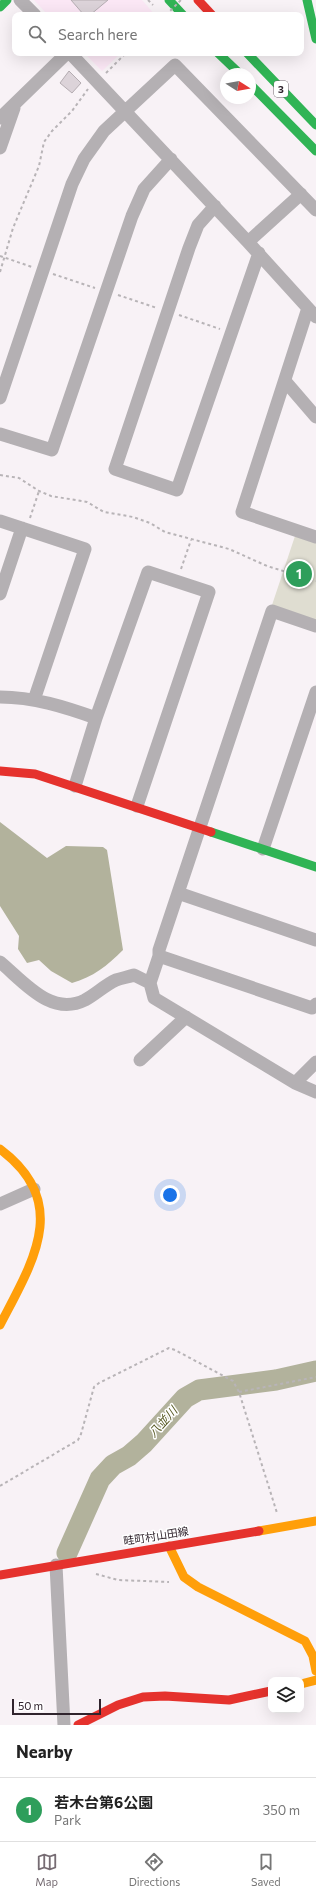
<!DOCTYPE html>
<html lang="en">
<head>
<meta charset="utf-8">
<style>
	body { margin:0; font-family:Commissioner,"Noto Sans JP",sans-serif; background:#f6f6f6; color:#222 }
	.controls { position:absolute; right:12px; bottom:12px; display:grid; overflow:hidden; border-radius:8px; box-shadow:0 4px 16px #0002 }
	.controls button { width:36px; height:36px; display:grid; place-items:center; padding:0; border:0; border-bottom:1px solid #e0e0e0; background:#fff; color:#222; font:20px sans-serif }
	.compass { position:absolute; left:220px; top:68px; width:36px; height:36px; border-radius:50%; background:#fff; box-shadow:0 4px 16px #0002; rotate:101deg }
	.scale { position:absolute; left:12px; bottom:10px; width:89px; box-sizing:border-box; padding-left:4px; border:2px solid #30242d; border-top:0; font-size:11px; line-height:14px; white-space:nowrap; color:#30242d; -webkit-text-stroke:3px #fff; paint-order:stroke }
	.you { position:absolute; left:170px; top:1195px; width:14px; height:14px; margin:-10px; border:3px solid #fff; border-radius:50%; background:#1a73e8; box-shadow:0 0 0 6px #1a73e833 }
	.badge { display:grid; place-items:center; width:26px; height:26px; border-radius:50%; background:#766c73; color:#fff; font-size:13px; font-weight:700 }
	.pin { position:absolute; translate:-50% -50%; border:2px solid #fff; box-shadow:0 1px 4px #0006 }
	.list { margin:0; padding:0; list-style:none }
	h2 { display:flex; justify-content:space-between; align-items:center; height:52px; margin:0; padding:0 16px; font-size:17px }
	h2 small { font-size:13px; font-weight:400; color:#767676 }
	.list li { display:grid; grid-template-columns:26px 1fr auto; gap:12px; align-items:center; box-sizing:border-box; height:64px; padding:0 16px; border-top:1px solid #e0e0e0 }
	.list b { display:block; font-size:15px; white-space:nowrap }
	.list p { margin:0; font-size:13px; white-space:nowrap; color:#767676 }
	.list em { font-size:13px; font-style:normal; color:#767676 }
	.icon { flex:none; width:22px; height:22px; fill:none; stroke:currentColor; stroke-width:2; stroke-linecap:round; stroke-linejoin:round }
	.map { position:relative; flex:none; width:316px; height:1725px; overflow:hidden }
	.search { position:absolute; background:#fff; box-shadow:0 4px 16px #0002; left:12px; right:12px; top:12px; height:44px; display:flex; align-items:center; gap:10px; box-sizing:border-box; padding:0 14px; border-radius:8px; color:#767676; font-size:15px }
	.sheet { height:116px; background:#fff }
	nav { display:flex; justify-content:space-around; align-items:center; box-sizing:border-box; height:56px; border-top:1px solid #e0e0e0; background:#fff; font-size:11px; color:#767676 }
	nav a { display:grid; justify-items:center; gap:2px }
	nav .on { color:#766c73 }
	.map>svg:first-child { display:block }
	.built { fill:#fbe7f5 }
	.green { fill:#dfddd1 }
	.water { fill:#b2b29c }
	.lines { fill:none; stroke-linecap:round; stroke-linejoin:round }
	.river { stroke:#b2b29c; stroke-width:21 }
	.building { fill:#dcd3d9; stroke:#b5adb2 }
	.path { stroke:#b8b4b7; stroke-width:2; stroke-dasharray:3 3; stroke-linecap:butt }
	.street { stroke:#b4b0b3; stroke-width:13 }
	.fast { stroke:#30b455; stroke-width:9 }
	.slow { stroke:#ff9f0a; stroke-width:9 }
	.jam { stroke:#e5322d; stroke-width:9 }
	.path-bridge { stroke:#b8b4b7; stroke-width:2; stroke-dasharray:3 3; stroke-linecap:butt }
	.labels { text-anchor:middle; stroke-width:3; stroke-linejoin:round; paint-order:stroke }
	.shield { fill:#fff; stroke:#6e666c; stroke-width:1 }
	.shield-label { font-size:10px; font-weight:bold; fill:#30242d }
	.street-label { font-size:11px; fill:#30242d; stroke:#fff }
	.water-label { font-size:12px; font-style:italic; fill:#585a24; stroke:#fff }
</style>
</head>
<body>
<div class="map">
<svg width="316" height="1725" viewBox="0 0 316 1725">
	<rect width="100%" height="100%" fill="#f8f2f6"/>
	<path class="built" d="M34 0H142L155 15H48Z
		M84 53H121L102 71Z"/>
	<path class="green" d="M295 536 316 543V620L272 605Z"/>
	<path class="water" d="M0 822 47 858 66 846 103 847 107 850 123 950C107 966 93 977 72 983L51 971 39 960 27 963 18 949 19 936 0 906Z"/>
	<g class="lines">
		<path class="river" d="M67 1553 100 1479 113 1465 129 1456 144 1443 185 1398 199 1390 276 1380 316 1371"/>
	</g>
	<path class="building" d="M71 0H108L90 15H84Z
		M69 71 81 83 72 93 60 83Z"/>
	<g class="lines">
		<path class="path" d="M148 0 153 5
			M106 73 126 53
			M0 256 32 267
			M0 272 13 228 39 166 44 142 52 131 72 111 88 89
			M53 274 95 288
			M118 295 157 308
			M179 315 220 329
			M0 475 19 478 39 491 51 496 87 502 104 512 133 517 150 523 165 532 229 549 267 566 316 581
			M30 518 39 491
			M181 569 191 540
			M239 1392 316 1377
			M0 1486 78 1440 81 1434 94 1387 99 1383 169 1348 175 1350 233 1381 239 1392 277 1513
			M96 1574 118 1580 169 1582"/>
		<path class="street" d="M20 0 35 15
			M70 53 248 242 316 317
			M0 118 67 53
			M0 148 14 108
			M215 206 198 225 189 248 115 469 177 490 259 253
			M248 242 301 194
			M308 308 242 512 316 537
			M285 381 316 417
			M0 398 72 184 84 159 104 131 175 65 316 210
			M0 434 52 450 132 216 144 189 171 159
			M0 521 85 549 34 700
			M0 594 22 528
			M316 626 272 611 159 950V956L312 1008 316 1004
			M0 697C34 697 65 707 96 718
			M75 786 96 718 148 572 209 592 137 806
			M263 849 316 692
			M178 893 316 940
			M159 956 150 983 154 998 295 1083 316 1092
			M0 962C24 982 51 1017 85 1000 96 994 105 985 116 980 122 978 128 977 134 975L150 983
			M140 1060 186 1017
			M295 1083 316 1062
			M0 1204 34 1189
			M56 1565 64 1725"/>
		<path class="fast" d="M169 0 183 15
			M307 0 316 39
			M0 7 7 0
			M218 53 240 74
			M247 53 316 125
			M250 84 316 151
			M211 832 316 867"/>
		<path class="slow" d="M0 1149C72 1203 32 1263 0 1325
			M259 1531 316 1521
			M169 1546 184 1577 198 1587 305 1641 313 1656 316 1671
			M301 1684 316 1680"/>
		<path class="jam" d="M198 0 212 15
			M0 771 35 774 211 832
			M0 1575 259 1531
			M78 1725 118 1705 143 1697 165 1696 229 1700 271 1691"/>
		<path class="path-bridge" d="M166 15 181 0"/>
	</g>
	<g class="labels">
		<rect class="shield" x="274" y="81" width="14" height="16" rx="3"/>
		<g class="shield-label">
			<text x="281" y="93">3</text>
		</g>
		<g class="street-label">
			<text transform="translate(156 1536) rotate(-9)" y="4">畦町村山田線</text>
		</g>
		<g class="water-label">
			<text transform="translate(163 1422) rotate(-48)" y="4">八並川</text>
		</g>
	</g>
</svg>
<div class="controls">
<button><svg class="icon" aria-label="layers" viewBox="0 0 24 24"><path d="M12 4l9 5-9 5-9-5zM3 14l9 5 9-5"/></svg></button>
</div>
<svg class="compass" viewBox="-18 -18 36 36"><path d="M0-13l5 13h-10z" fill="#e53935"/><path d="M0 13l5-13h-10z" fill="#767676"/></svg>
<div class="scale">50 m</div>
<div class="you"></div>
<div class="pin badge" style="left:299px;top:574px;background:#2e9e5b">1</div>
<div class="search"><svg class="icon" aria-label="search" viewBox="0 0 24 24"><circle cx="10" cy="10" r="6"/><path d="M15 15l6 6"/></svg>Search here</div>
</div>
<section class="sheet">
<h2>Nearby<small></small></h2>
<ul class="list">
<li><span class="badge" style="background:#2e9e5b">1</span><div><b>若木台第6公園</b><p>Park</p></div><em>350 m</em></li>
</ul>
</section>
<nav>
<a class="on"><svg class="icon" aria-label="map" viewBox="0 0 24 24"><path d="M3 6l6-2 6 2 6-2v14l-6 2-6-2-6 2zM9 4v14M15 6v14"/></svg>Map</a>
<a><svg class="icon" aria-label="directions" viewBox="0 0 24 24"><path d="M12 3l9 9-9 9-9-9zM9 14v-3h6M13 9l2 2-2 2"/></svg>Directions</a>
<a><svg class="icon" aria-label="saved" viewBox="0 0 24 24"><path d="M7 4h10v16l-5-4-5 4z"/></svg>Saved</a>
</nav>
</body>
</html>
